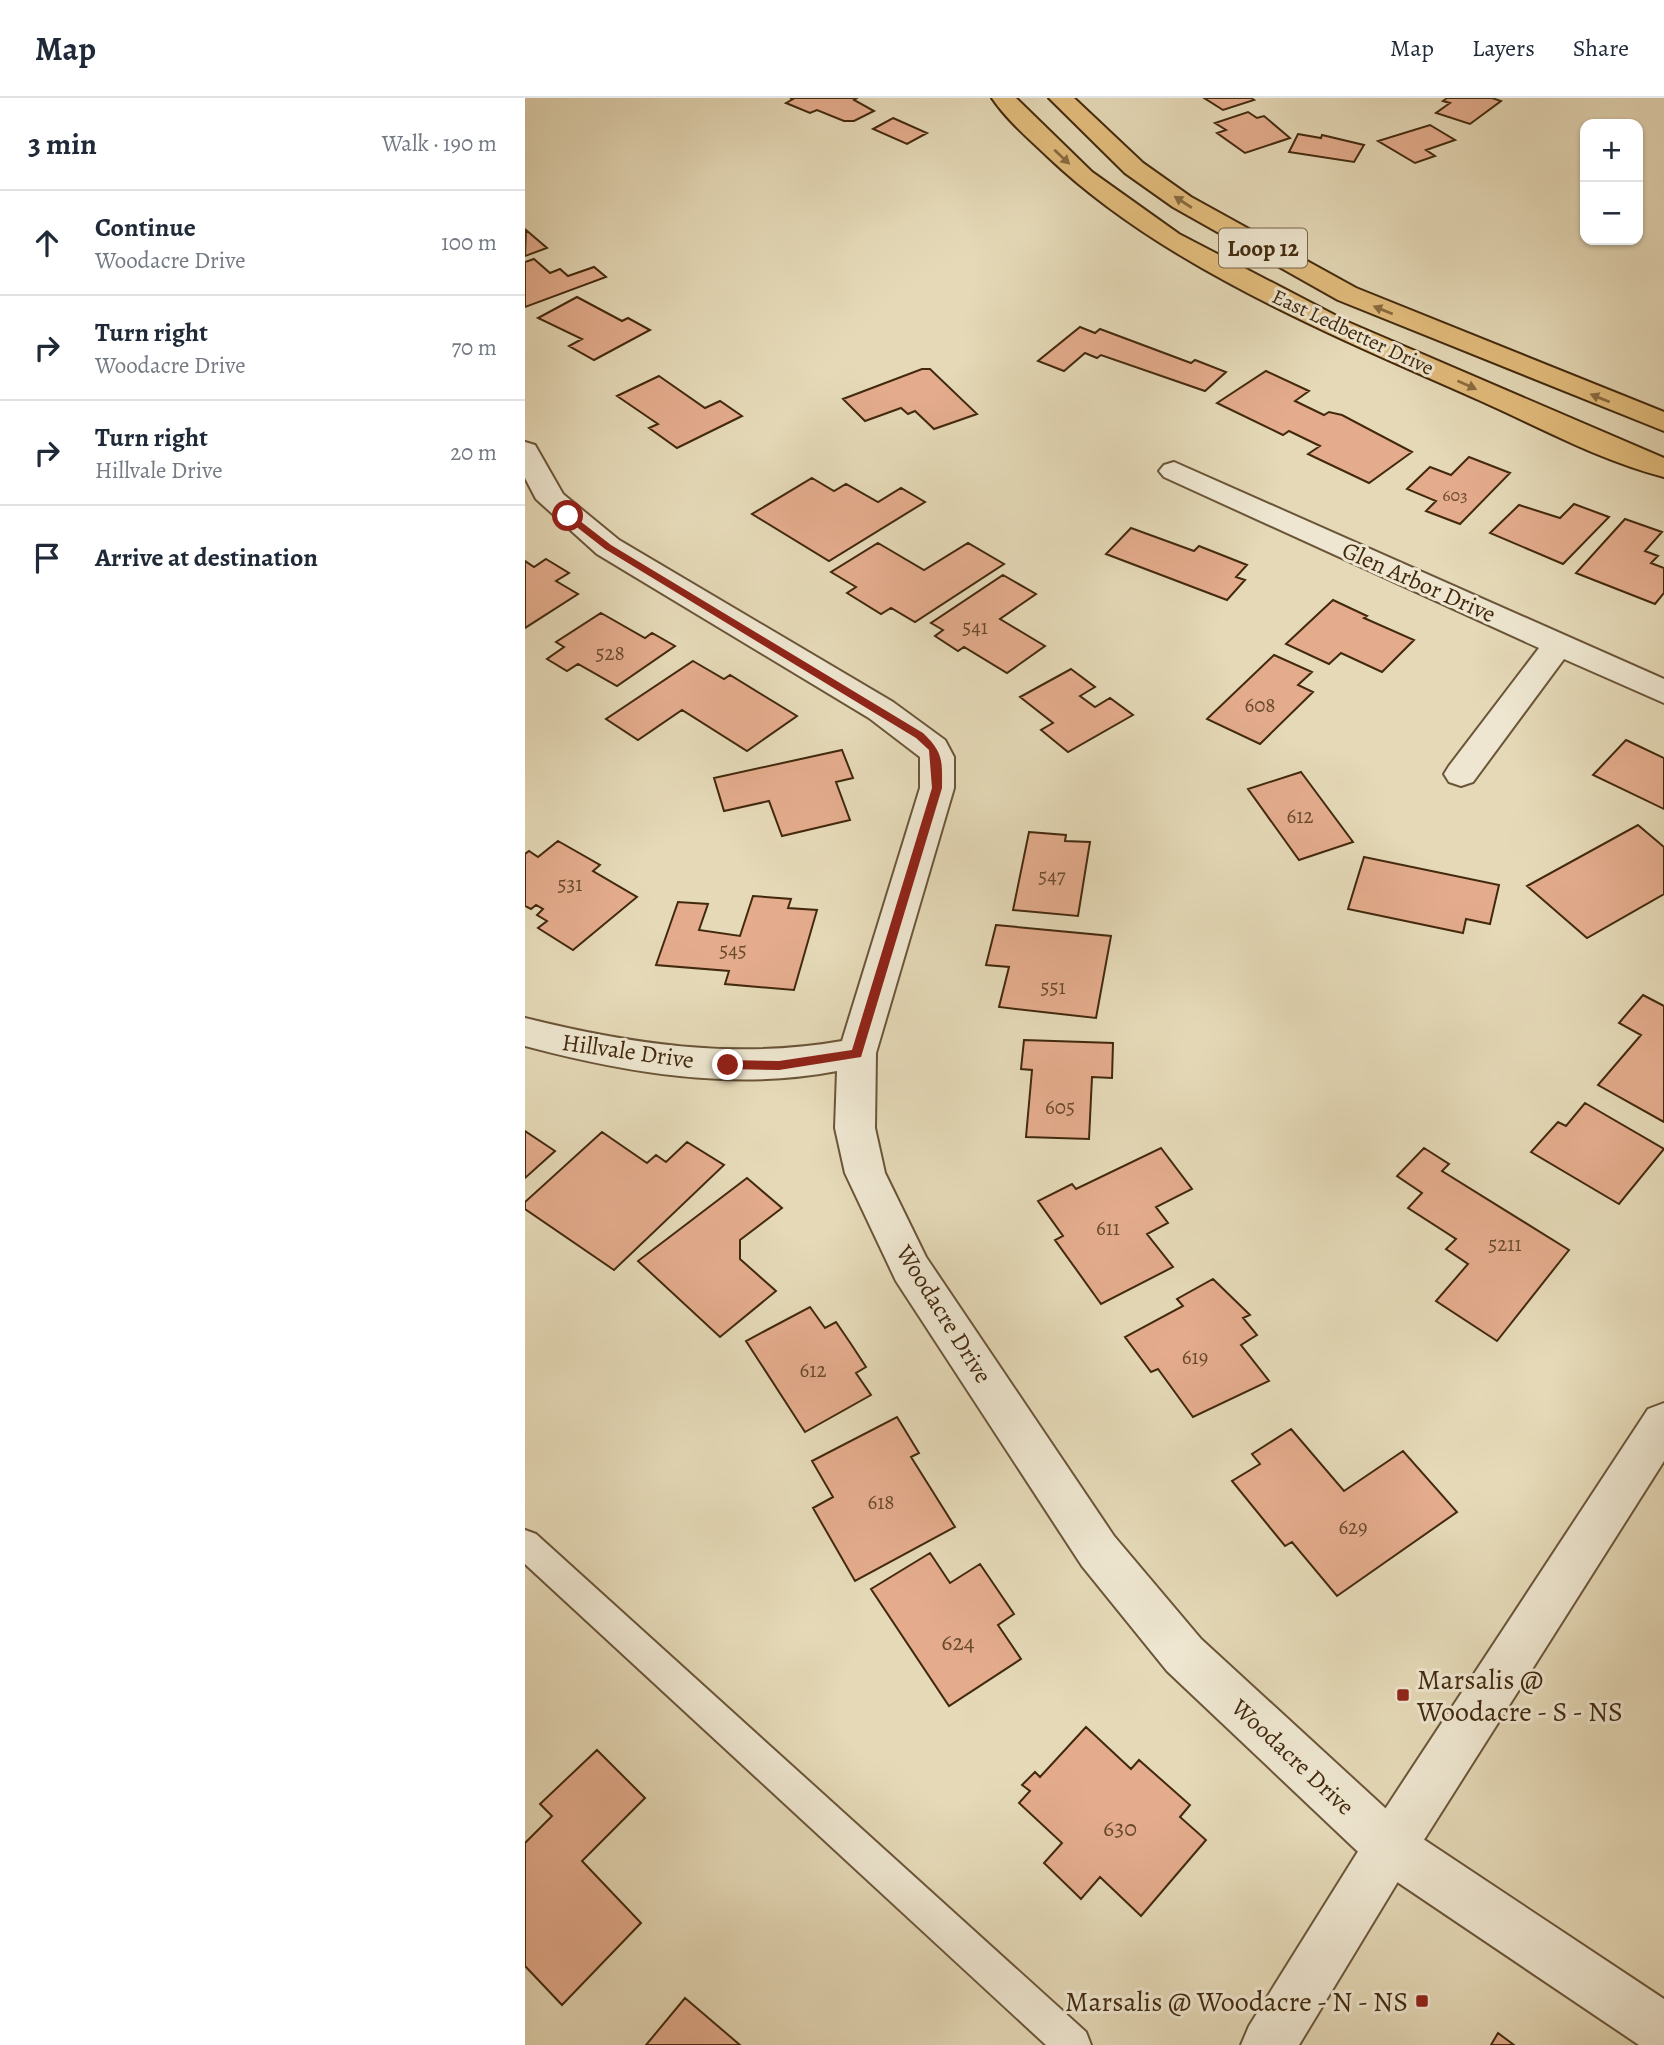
<!DOCTYPE html>
<html lang="en">
<head>
<meta charset="utf-8">
<style>
	body { margin:0; font-family:Alegreya,serif; background:#f2f2f3; color:#1f2937 }
	.controls { position:absolute; right:21px; top:21px; display:grid; overflow:hidden; border-radius:14px; box-shadow:0 2px 5px #0004 }
	.controls button { width:63px; height:63px; display:grid; place-items:center; padding:0; border:0; border-bottom:2px solid #e0e1e3; background:#fff; color:#1f2937; font:35px sans-serif }
	.stop { position:absolute; width:21px; height:21px; margin:-16px; border:5px solid #8f2418; border-radius:50%; background:#fff }
	.stop.end { background:#8f2418; border-color:#fff; box-shadow:0 2px 7px #0008 }
	.list { margin:0; padding:0; list-style:none }
	h2 { display:flex; justify-content:space-between; align-items:center; height:91px; margin:0; padding:0 28px; font-size:30px }
	h2 small { font-size:23px; font-weight:400; color:#747a83 }
	.list li { display:grid; grid-template-columns:46px 1fr auto; gap:21px; align-items:center; box-sizing:border-box; height:105px; padding:0 28px; border-top:2px solid #e0e1e3 }
	.list b { display:block; font-size:26px; white-space:nowrap }
	.list p { margin:0; font-size:23px; white-space:nowrap; color:#747a83 }
	.list em { font-size:23px; font-style:normal; color:#747a83 }
	.icon { flex:none; width:38px; height:38px; fill:none; stroke:currentColor; stroke-width:2; stroke-linecap:round; stroke-linejoin:round }
	.map { position:relative; flex:none; width:1139px; height:1947px; overflow:hidden }
	header { display:flex; align-items:center; gap:42px; box-sizing:border-box; height:98px; padding:0 35px; background:#fff; border-bottom:2px solid #e0e1e3 }
	header strong { font-size:33px }
	nav { display:flex; gap:38px; margin-inline-start:auto; font-size:24px }
	main { display:flex }
	aside { flex:1; background:#fff }
	.map>svg:first-child { display:block }
	.building { fill:#e4ac8d; stroke:#42290d; stroke-width:2 }
	.lines { fill:none; stroke-linecap:round; stroke-linejoin:round }
	.service-casing { stroke:#6b5538; stroke-width:4 }
	.minor-casing { stroke:#6b5538; stroke-width:4 }
	.tertiary-casing { stroke:#6b5538; stroke-width:4 }
	.primary-casing { stroke:#42290d; stroke-width:4 }
	.service { fill:#eee6d0; fill-rule:evenodd }
	.minor { fill:#eee6d0; fill-rule:evenodd }
	.tertiary { fill:#eee6d0; fill-rule:evenodd }
	.primary { fill:#e2bc7c; fill-rule:evenodd }
	.oneway { fill:#8a6b3f }
	.route { fill:#8f2418 }
	.poi-dot { fill:#8f2418; stroke:#eee6d0; stroke-width:2.5 }
	.labels { text-anchor:middle; stroke-width:6; stroke-linejoin:round; paint-order:stroke }
	.far-number-label { font-size:18px; fill:#6a4a2d }
	.far-street-label { font-size:21px; fill:#42290d; stroke:#eee6d0 }
	.number-label { font-size:21px; fill:#6a4a2d }
	.shield { fill:#eee6d0; stroke:#766248; stroke-width:2 }
	.shield-label { font-size:23px; font-weight:bold; fill:#42290d }
	.street-label { font-size:24px; fill:#42290d; stroke:#eee6d0 }
	.near-number-label { font-size:24px; fill:#6a4a2d }
	.near-poi-label { font-size:28px; fill:#42290d; stroke:#eee6d0; text-anchor:start }
</style>
</head>
<body>
<header>
<strong>Map</strong>
<nav><a>Map</a><a>Layers</a><a>Share</a></nav>
</header>
<main>
<aside>
<h2>3 min<small>Walk · 190 m</small></h2>
<ul class="list">
<li><svg class="icon" aria-label="ahead" viewBox="0 0 24 24"><path d="M12 20V5M6 11l6-6 6 6"/></svg><div><b>Continue</b><p>Woodacre Drive</p></div><em>100 m</em></li>
<li><svg class="icon" aria-label="right" viewBox="0 0 24 24"><path d="M7 20v-9h11M14 6l5 5-5 5"/></svg><div><b>Turn right</b><p>Woodacre Drive</p></div><em>70 m</em></li>
<li><svg class="icon" aria-label="right" viewBox="0 0 24 24"><path d="M7 20v-9h11M14 6l5 5-5 5"/></svg><div><b>Turn right</b><p>Hillvale Drive</p></div><em>20 m</em></li>
<li><svg class="icon" aria-label="arrive" viewBox="0 0 24 24"><path d="M6 21V4h12l-3 4 3 4H6"/></svg><div><b>Arrive at destination</b></div></li>
</ul>
</aside>
<div class="map">
<svg width="1139" height="1947" viewBox="0 0 1139 1947">
	<rect width="100%" height="100%" fill="#e5d9b7"/>
	<filter id="stains"><feTurbulence type="fractalNoise" baseFrequency=".00286" numOctaves="4"/><feColorMatrix values="0 0 0 0 .2 0 0 0 0 .09 0 0 0 0 .02 0 0 0 .5 -.17"/></filter>
	<radialGradient id="worn" r=".72"><stop offset=".6" stop-color="#630" stop-opacity="0"/><stop offset="1" stop-color="#630" stop-opacity=".3"/></radialGradient>
	<path class="building" d="M265 0H332L329 2 349 13 329 23H319L292 12 285 15 261 5 268 1Z
		M679 0H726L729 2 698 12Z
		M922 0H967L976 3 945 26 911 15 925 5 918 3Z
		M723 14 732 20 739 18 765 40 720 55 692 35 701 32 690 25Z
		M368 20 402 35 382 46 348 31Z
		M905 27 930 42 901 52 910 58 890 65 853 43Z
		M773 36 796 40 797 37 839 47 829 64 764 54Z
		M1 132 22 150 0 158Z
		M9 161 25 175 35 171 43 178 69 169 81 179 0 209V164Z
		M52 199 97 223 103 220 125 232 69 262 44 248 57 241 13 220Z
		M555 229 570 235 575 231 666 265 670 262 701 274 680 293 576 257 572 260 560 255 539 273 513 263Z
		M397 271H405L452 316 409 331 390 313 383 316 376 310 340 323 318 301Z
		M741 273 784 293 770 303 799 317 804 314 817 317 887 354 844 385 783 356 795 348 764 333 758 337 692 305Z
		M134 278 180 310 195 303 217 318 152 350 124 330 133 326 92 298Z
		M944 359 985 375 935 426 901 413 911 403 882 391 905 369 926 377Z
		M287 380 309 393 321 386 353 404 376 390 400 404 304 463 227 416Z
		M1049 406 1084 419 1038 466 965 435 994 407 1035 420Z
		M1100 421 1137 434 1120 453 1133 458 1126 465 1139 470V495L1130 506 1051 475Z
		M606 430 669 453 674 448 722 467 711 479 720 482 702 502 581 456Z
		M353 445 399 472 443 445 479 466 390 524 366 510 356 516 322 495 331 489 306 474Z
		M21 461 44 475 31 483 53 496 0 530V463L9 469Z
		M478 477 511 496 475 521 520 548 482 575 439 549 433 553 410 538 418 532 406 525Z
		M808 502 842 518 839 520 889 542 857 574 816 555 804 566 761 546Z
		M76 515 120 540 127 535 150 548 92 588 53 566 42 573 22 561 39 549 31 544Z
		M749 557 787 574 773 587 788 594 735 646 682 621Z
		M168 563 199 581 205 577 272 618 222 653 157 612 113 642 81 621Z
		M546 571 570 589 555 598 570 609 585 600 608 617 543 654 516 632 528 625 495 599Z
		M1101 642 1139 660V711L1068 677Z
		M317 652 328 680 311 684 325 722 257 738 244 703 199 713 189 680Z
		M776 674 828 744 774 762 723 691Z
		M1113 727 1139 749V796L1062 840 1002 788Z
		M504 734 541 737 540 743 565 744 553 818 488 812Z
		M33 743 75 767 68 773 112 799 48 852 13 830 22 823 12 817 18 811 11 807 6 811 0 808V756L4 753 13 759Z
		M839 759 974 787 965 826 941 821 938 835 823 811Z
		M228 798 266 801 263 810 292 812 269 892 200 886 204 873 131 867 153 804 183 806 174 832 215 838Z
		M471 827 586 838 571 920 474 909 484 869 461 867Z
		M1118 897 1139 908V1024L1073 987 1116 937 1094 925Z
		M499 942 588 945 587 980 567 979 564 1041 501 1039 507 972 496 971Z
		M1060 1005 1139 1051 1094 1106 1006 1054 1033 1024 1041 1028Z
		M0 1033 30 1053 0 1080Z
		M77 1034 122 1065 131 1057 141 1064 162 1044 199 1067 89 1172 0 1111V1104Z
		M636 1050 667 1091 631 1109 643 1125 622 1136 648 1169 576 1206 530 1142 538 1138 513 1103 547 1086 551 1091Z
		M899 1050 924 1066 917 1073 1044 1152 972 1243 911 1203 943 1166 921 1151 931 1141 883 1110 897 1095 872 1078Z
		M222 1080 257 1110 215 1142V1161L251 1193 195 1239 113 1163Z
		M688 1181 725 1217 718 1220 732 1237 716 1247 744 1283 668 1319 633 1271 626 1274 600 1239 658 1208 652 1201Z
		M285 1209 300 1230 311 1224 326 1246 341 1269 331 1275 346 1297 280 1334 221 1243Z
		M372 1319 394 1355 386 1359 430 1429 330 1483 288 1410 308 1399 287 1363Z
		M766 1331 819 1393 878 1353 932 1414 812 1498 767 1444 760 1448 707 1383 735 1366 727 1356Z
		M405 1455 425 1485 455 1466 489 1516 473 1527 496 1561 424 1608 346 1491Z
		M561 1629 606 1671 614 1662 665 1707 655 1719 681 1742 616 1818 575 1779 556 1801 519 1765 537 1745 494 1705 505 1693 497 1687 510 1674 515 1679Z
		M72 1652 120 1700 57 1763 116 1825 37 1907 0 1868V1745L27 1718 15 1706Z
		M160 1900 215 1947H121Z
		M973 1935 989 1947H966Z"/>
	<g class="lines">
		<g class="service-casing">
			<path id="service" d="M0 1432 11 1436 561 1934 566 1947H521L0 1466Z"/>
		</g>
		<g class="minor-casing">
			<path id="minor" d="M0 344 10 347 38 396 94 442 368 604 420 642 429 659V690L351 955 350 1030 360 1075 401 1159 589 1438 676 1541 883 1731 1139 1901V1947H1114L847 1767 642 1573 557 1468 371 1183 320 1075 310 1030 312 973C208 993 102 975 0 948V920C104 946 210 962 317 943L395 690V659L344 620 72 456 11 401 0 380Z
				M649 364 1139 581V605L1039 561 948 684 936 688 924 684 919 676 924 668 1014 550 639 379 634 373 639 367Z"/>
		</g>
		<g class="tertiary-casing">
			<path id="tertiary" d="M1139 1305V1363L883 1767 774 1947H716L724 1928 847 1731 1123 1311Z"/>
		</g>
		<g class="primary-casing">
			<path id="primary" d="M467 0H491L567 74 654 136 825 225 1139 360V379C1076 363 1016 330 958 304 812 239 638 169 522 58 502 39 482 22 467 0Z
				M524 0H549L618 65 666 99 831 190 1139 314V333L813 202 648 109 600 75Z"/>
		</g>
		<use href="#service" class="service"/>
		<use href="#minor" class="minor"/>
		<use href="#tertiary" class="tertiary"/>
		<use href="#primary" class="primary"/>
	</g>
	<defs><path id="oneway-solid" d="M-6-.8H1V-3.2L6.5 0L1 3.2V.8H-6Z" transform="scale(1.75)"/></defs>
	<g class="oneway">
		<use href="#oneway-solid" transform="translate(537 59) rotate(43)"/>
		<use href="#oneway-solid" transform="translate(658 104) rotate(-147)"/>
		<use href="#oneway-solid" transform="translate(858 212) rotate(-158)"/>
		<use href="#oneway-solid" transform="translate(942 287) rotate(24)"/>
		<use href="#oneway-solid" transform="translate(1075 300) rotate(-158)"/>
	</g>
	<path class="route" d="M40 416H46L86 447 398 635C419 655 417 663 417 690L336 959 254 972 203 971 198 967 203 962 254 963 327 952 407 690 404 652 391 640 80 451 40 420Z"/>
	<g class="poi-dot">
		<rect x="871" y="1590" width="14" height="14" rx="3.5"/>
		<rect x="890" y="1896" width="14" height="14" rx="3.5"/>
	</g>
	<g class="labels">
		<g class="far-number-label">
			<text x="930" y="403">603</text>
		</g>
		<g class="far-street-label">
			<text transform="translate(828 234) rotate(25)" y="7">East Ledbetter Drive</text>
		</g>
		<g class="number-label">
			<text x="450" y="536">541</text>
			<text x="85" y="562">528</text>
			<text x="735" y="614">608</text>
			<text x="775" y="725">612</text>
			<text x="527" y="785">547</text>
			<text x="45" y="793">531</text>
			<text x="208" y="859">545</text>
			<text x="528" y="896">551</text>
			<text x="535" y="1016">605</text>
			<text x="583" y="1137">611</text>
			<text x="980" y="1153">5211</text>
			<text x="670" y="1266">619</text>
			<text x="288" y="1279">612</text>
			<text x="356" y="1411">618</text>
			<text x="828" y="1436">629</text>
		</g>
		<rect class="shield" x="694" y="130.5" width="88" height="39" rx="5"/>
		<g class="shield-label">
			<text x="738" y="158">Loop 12</text>
		</g>
		<g class="street-label">
			<text transform="translate(894 484) rotate(24)" y="8">Glen Arbor Drive</text>
			<text transform="translate(103 953) rotate(8)" y="8">Hillvale Drive</text>
			<text transform="translate(419 1216) rotate(58)" y="8">Woodacre Drive</text>
			<text transform="translate(768 1659) rotate(43)" y="8">Woodacre Drive</text>
		</g>
		<g class="near-number-label">
			<text x="433" y="1552">624</text>
			<text x="595" y="1738">630</text>
		</g>
		<g class="near-poi-label">
			<text x="892" y="1591">Marsalis @<tspan x="892" dy="32">Woodacre - S - NS</tspan></text>
			<text x="883" y="1913" text-anchor="end">Marsalis @ Woodacre - N - NS</text>
		</g>
	</g>
	<rect width="100%" height="100%" filter="url(#stains)"/>
	<rect width="100%" height="100%" fill="url(#worn)"/>
</svg>
<div class="controls">
<button>+</button>
<button>−</button>
</div>
<div class="stop" style="left:43px;top:418px"></div>
<div class="stop end" style="left:203px;top:967px"></div>
</div>
</main>
</body>
</html>
